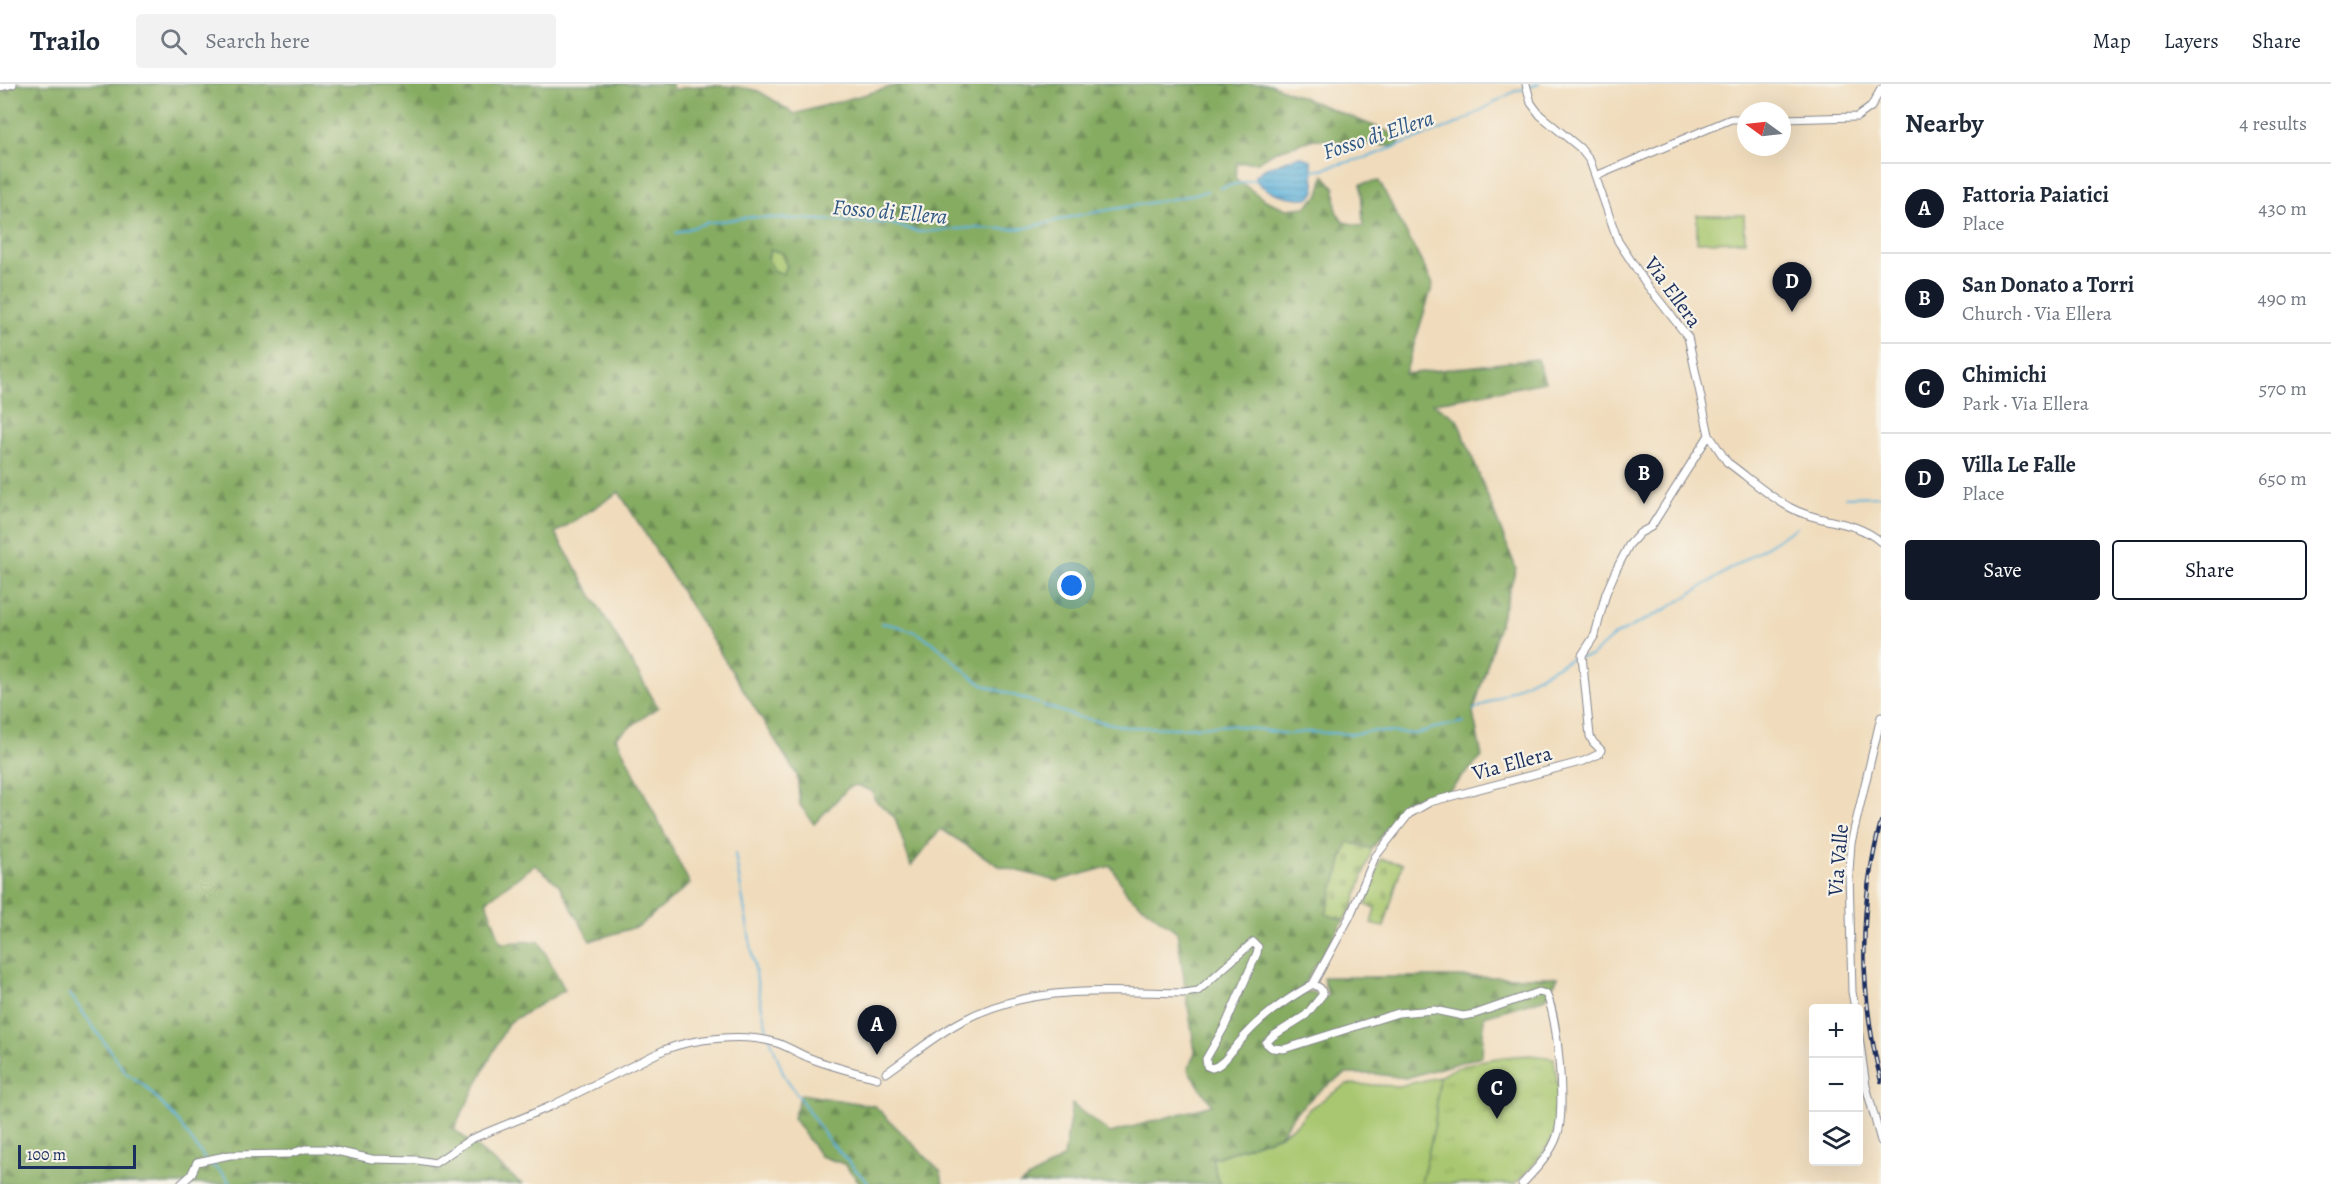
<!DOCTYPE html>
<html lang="en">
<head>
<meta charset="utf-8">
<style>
	body { margin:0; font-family:Alegreya,serif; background:#f2f2f3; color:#1f2937 }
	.controls { position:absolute; right:18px; bottom:18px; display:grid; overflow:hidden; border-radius:6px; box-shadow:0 6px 24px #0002 }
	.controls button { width:54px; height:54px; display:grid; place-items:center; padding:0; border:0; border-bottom:2px solid #e0e1e3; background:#fff; color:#1f2937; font:30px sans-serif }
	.compass { position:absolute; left:1737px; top:18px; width:54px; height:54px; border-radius:50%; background:#fff; box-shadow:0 6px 24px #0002; rotate:285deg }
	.scale { position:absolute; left:18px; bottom:15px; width:118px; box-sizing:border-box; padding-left:6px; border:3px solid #1b2f5e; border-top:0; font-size:16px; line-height:21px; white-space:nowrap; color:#1b2f5e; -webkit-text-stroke:4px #f7f3e8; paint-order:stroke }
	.you { position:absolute; left:1072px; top:502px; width:21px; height:21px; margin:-15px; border:4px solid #fff; border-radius:50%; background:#1a73e8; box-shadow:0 0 0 9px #1a73e833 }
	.badge { display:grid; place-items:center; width:39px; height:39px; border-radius:50%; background:#111827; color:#fff; font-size:20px; font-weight:700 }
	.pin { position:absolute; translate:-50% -50px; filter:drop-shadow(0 2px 3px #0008) }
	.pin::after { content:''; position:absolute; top:32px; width:21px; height:18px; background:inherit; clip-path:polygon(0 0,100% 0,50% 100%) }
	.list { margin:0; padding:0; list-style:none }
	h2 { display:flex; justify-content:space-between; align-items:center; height:78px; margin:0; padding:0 24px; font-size:26px }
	h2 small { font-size:20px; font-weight:400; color:#747a83 }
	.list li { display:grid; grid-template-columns:39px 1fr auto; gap:18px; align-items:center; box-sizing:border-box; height:90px; padding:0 24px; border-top:2px solid #e0e1e3 }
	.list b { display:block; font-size:22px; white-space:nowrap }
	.list p { margin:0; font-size:20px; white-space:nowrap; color:#747a83 }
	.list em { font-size:20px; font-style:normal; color:#747a83 }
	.actions { display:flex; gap:12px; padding:18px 24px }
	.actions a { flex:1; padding:14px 0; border:2px solid #111827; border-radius:6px; text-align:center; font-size:21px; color:#111827 }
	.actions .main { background:#111827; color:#fff }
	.icon { flex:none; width:33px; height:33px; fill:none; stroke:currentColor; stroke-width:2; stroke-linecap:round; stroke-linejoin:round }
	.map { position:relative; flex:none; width:1881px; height:1100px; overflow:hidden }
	header { display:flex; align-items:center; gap:36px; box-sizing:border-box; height:84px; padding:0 30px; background:#fff; border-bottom:2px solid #e0e1e3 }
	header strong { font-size:28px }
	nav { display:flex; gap:33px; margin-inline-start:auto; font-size:21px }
	.search { width:420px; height:54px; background:#f2f2f3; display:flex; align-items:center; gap:15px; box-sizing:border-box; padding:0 21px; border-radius:6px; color:#747a83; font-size:22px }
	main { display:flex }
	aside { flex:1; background:#fff }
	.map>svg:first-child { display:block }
	.grass { fill:#a9c76f; stroke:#627b66; stroke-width:1.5 }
	.forest { fill:url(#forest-firs); stroke:#506e60; stroke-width:1.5; fill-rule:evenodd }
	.cemetery { fill:url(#cemetery-stones); stroke:#627b66; stroke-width:1.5 }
	.park { fill:url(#park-tufts); stroke:#627b66; stroke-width:1.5 }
	.water { fill:url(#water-rules); stroke:#3d719c; stroke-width:1.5 }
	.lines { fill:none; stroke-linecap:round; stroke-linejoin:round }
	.stream { stroke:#5fb3db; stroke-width:2 }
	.street-casing { stroke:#86868d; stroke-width:9 }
	.street { stroke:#fff; stroke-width:7 }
	.rail-casing { stroke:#1b2f5e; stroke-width:4.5 }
	.rail { stroke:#f7f3e8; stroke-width:2; stroke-dasharray:7; stroke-linecap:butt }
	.labels { text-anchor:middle; stroke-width:4.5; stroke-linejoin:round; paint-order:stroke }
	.street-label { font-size:21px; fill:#1b2f5e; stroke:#f7f3e8 }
	.water-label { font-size:22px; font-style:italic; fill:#2f5784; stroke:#f7f3e8 }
</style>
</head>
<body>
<header>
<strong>Trailo</strong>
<div class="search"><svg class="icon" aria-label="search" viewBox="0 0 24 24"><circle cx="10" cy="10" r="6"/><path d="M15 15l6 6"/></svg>Search here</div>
<nav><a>Map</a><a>Layers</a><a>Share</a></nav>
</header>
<main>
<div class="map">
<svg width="1881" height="1100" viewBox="0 0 1881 1100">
	<defs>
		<pattern id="forest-firs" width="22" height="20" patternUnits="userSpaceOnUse" patternTransform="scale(1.5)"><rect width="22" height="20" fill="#86ac62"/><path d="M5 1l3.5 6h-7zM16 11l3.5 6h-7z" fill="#6d8c54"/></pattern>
		<pattern id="cemetery-stones" width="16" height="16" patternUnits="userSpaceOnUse" patternTransform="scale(1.5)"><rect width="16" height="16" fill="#a9c76f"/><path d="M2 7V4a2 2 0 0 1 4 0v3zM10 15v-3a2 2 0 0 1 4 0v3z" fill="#91ab63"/></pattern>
		<pattern id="park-tufts" width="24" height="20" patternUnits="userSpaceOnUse" patternTransform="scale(1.5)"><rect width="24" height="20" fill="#a9c76f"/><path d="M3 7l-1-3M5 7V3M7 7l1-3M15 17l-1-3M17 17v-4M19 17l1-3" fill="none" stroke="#91ab63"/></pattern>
		<pattern id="water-rules" width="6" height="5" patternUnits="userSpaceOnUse" patternTransform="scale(1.5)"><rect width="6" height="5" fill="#5fb3db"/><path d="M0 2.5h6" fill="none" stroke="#4e92b5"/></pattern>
	</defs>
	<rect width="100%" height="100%" fill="#f7f3e8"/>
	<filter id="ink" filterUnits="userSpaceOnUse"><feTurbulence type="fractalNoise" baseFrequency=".0167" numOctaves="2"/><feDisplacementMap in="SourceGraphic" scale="12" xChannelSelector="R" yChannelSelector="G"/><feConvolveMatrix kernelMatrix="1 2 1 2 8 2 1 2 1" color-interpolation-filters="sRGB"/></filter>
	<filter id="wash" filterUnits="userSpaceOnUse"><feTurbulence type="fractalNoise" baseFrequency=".008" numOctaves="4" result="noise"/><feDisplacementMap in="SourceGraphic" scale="24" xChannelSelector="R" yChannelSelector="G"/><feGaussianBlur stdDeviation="1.35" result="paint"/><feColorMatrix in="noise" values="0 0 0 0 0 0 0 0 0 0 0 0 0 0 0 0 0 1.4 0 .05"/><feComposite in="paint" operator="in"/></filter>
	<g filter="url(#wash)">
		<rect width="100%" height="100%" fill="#f0dcbc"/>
		<path class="grass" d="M1697 131H1744L1745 157 1697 158Z
			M770 166 780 168 787 182 783 191 773 186 768 175Z
			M1439 993 1435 1040 1421 1100H1219L1212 1075 1280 1051 1297 1040 1310 1024 1347 1000 1399 1002Z"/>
		<path class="forest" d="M0 0H672L673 6C697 0 735 0 758 7 770 13 782 22 794 30L902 0H1234L1241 2 1242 0H1270L1401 53 1397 63 1314 55 1274 68 1258 78 1237 79 1235 94 1265 116 1287 125 1305 123 1319 111 1324 91 1335 104 1336 127 1343 138 1363 142 1361 100 1379 97 1433 200 1405 290 1537 275 1545 298 1433 319 1457 335 1516 484 1473 629 1482 673 1449 706 1406 716 1372 765 1348 758 1326 830 1344 836 1302 903 1303 909 1313 908 1322 915 1328 912 1323 893H1558L1546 914 1484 932 1482 972 1406 994 1375 990H1345L1322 1005 1295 1029 1280 1051 1212 1075 1219 1100H1020L1064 1073 1072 1020 1110 1049 1212 1021 1188 986 1195 968 1177 848 1128 811 1111 782 1057 797 999 782 941 745 911 782 895 734 874 715 873 708 857 701 849 703 814 740 800 721 797 691 619 408 555 449 658 623 616 653 690 800 639 842 590 857 559 801 535 781 486 817 501 859 539 857 565 906 508 939 454 1045 522 1100H0ZM770 166 780 168 787 182 783 190 773 186 768 175Z
			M801 1010 875 1022 941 1088 943 1100H861L844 1080 820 1072 793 1034Z"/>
		<path class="cemetery" d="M1348 758 1372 765 1353 823 1344 836 1326 830Z
			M1381 775 1402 780 1384 843 1371 840 1375 824 1366 821Z"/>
		<path class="park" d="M1530 971 1554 974C1556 992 1561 1011 1559 1030 1557 1058 1534 1081 1515 1100H1421L1435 1040 1439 993C1465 976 1499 973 1530 971Z"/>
		<path class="water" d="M1299 72 1311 76 1315 107 1311 113C1297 117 1257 108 1255 92L1266 84Z"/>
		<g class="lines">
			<path class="stream" d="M1310 88 1371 72 1459 39 1513 8 1539 0
				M1219 104 1257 95
				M676 149 706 139 751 133 888 139 920 148 970 144 1005 145 1026 144 1079 131 1178 114 1207 107
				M1845 413 1881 412
				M881 539C935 546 944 574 983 601L1078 633 1127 643 1178 644 1230 641 1288 650 1306 648 1353 650 1373 647 1416 650 1434 644 1464 638
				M1474 626 1573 574 1591 572 1614 552 1668 524 1797 443
				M735 770 761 920 767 946 784 991 829 1057 869 1100
				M69 909 126 989 144 1001 176 1035 205 1075
				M209 1079 222 1089 231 1100"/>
		</g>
	</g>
	<g filter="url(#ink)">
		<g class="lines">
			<g class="street-casing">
				<path id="street" d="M1526 0 1531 19 1540 31 1580 64 1590 77 1618 157 1647 201 1688 253 1709 351 1727 378C1748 393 1768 412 1791 424 1819 440 1853 434 1881 458
					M0 3 13 0
					M1782 35 1857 33 1871 23 1881 5
					M1596 92 1731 35H1746
					M1313 900 1350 832 1375 773 1409 730 1430 718 1584 677 1599 670 1601 666 1593 658 1590 652 1582 571 1595 551 1606 509 1616 486 1629 461 1640 449 1651 443 1709 351
					M1313 900 1320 904 1323 910 1306 931 1273 952 1266 959 1272 964 1284 965 1398 929 1434 926 1463 932 1475 930 1539 908 1546 910C1558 931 1566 1028 1557 1052 1551 1070 1535 1086 1522 1100
					M1855 924 1852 908 1849 788 1851 759 1881 633
					M1858 946 1866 1002 1881 1057
					M886 989C911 972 935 951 962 937 1029 900 1109 908 1183 909L1198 907 1253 858 1258 863 1257 869 1225 942 1206 975 1207 982 1212 984C1223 981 1229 970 1236 962 1259 934 1282 918 1313 900
					M181 1100 191 1091 197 1078 230 1071 289 1070 305 1065H327L372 1075 417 1076 435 1079 471 1055 549 1023 664 966C693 954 746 949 777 959 789 963 799 970 810 974 832 983 854 988 877 994"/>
			</g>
			<use href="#street" class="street"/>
			<g class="rail-casing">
				<path id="rail" d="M1881 738C1858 823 1860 912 1881 997"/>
			</g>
			<use href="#rail" class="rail"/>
		</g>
	</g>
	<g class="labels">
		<g class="street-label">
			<text transform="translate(1673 208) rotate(54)" y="7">Via Ellera</text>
			<text transform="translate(1512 679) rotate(-15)" y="7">Via Ellera</text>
			<text transform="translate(1838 776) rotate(-85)" y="7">Via Valle</text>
		</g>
		<g class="water-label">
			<text transform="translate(1378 50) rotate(-18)" y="8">Fosso di Ellera</text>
			<text transform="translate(890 127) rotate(5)" y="8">Fosso di Ellera</text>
		</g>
	</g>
</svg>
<div class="controls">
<button>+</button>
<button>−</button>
<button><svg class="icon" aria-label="layers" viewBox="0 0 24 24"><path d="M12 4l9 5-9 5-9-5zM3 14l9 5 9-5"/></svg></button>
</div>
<svg class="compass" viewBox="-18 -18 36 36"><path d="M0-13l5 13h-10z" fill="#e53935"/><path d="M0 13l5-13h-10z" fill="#747a83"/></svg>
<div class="scale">100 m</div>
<div class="you"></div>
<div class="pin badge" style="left:877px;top:971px">A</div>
<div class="pin badge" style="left:1644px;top:420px">B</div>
<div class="pin badge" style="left:1497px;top:1035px">C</div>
<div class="pin badge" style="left:1792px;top:228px">D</div>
</div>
<aside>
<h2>Nearby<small>4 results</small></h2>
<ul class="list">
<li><span class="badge">A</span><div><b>Fattoria Paiatici</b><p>Place</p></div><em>430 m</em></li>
<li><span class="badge">B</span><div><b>San Donato a Torri</b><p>Church · Via Ellera</p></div><em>490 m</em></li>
<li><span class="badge">C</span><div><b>Chimichi</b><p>Park · Via Ellera</p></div><em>570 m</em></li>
<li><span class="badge">D</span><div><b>Villa Le Falle</b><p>Place</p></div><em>650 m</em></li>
</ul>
<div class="actions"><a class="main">Save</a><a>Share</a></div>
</aside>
</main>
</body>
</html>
